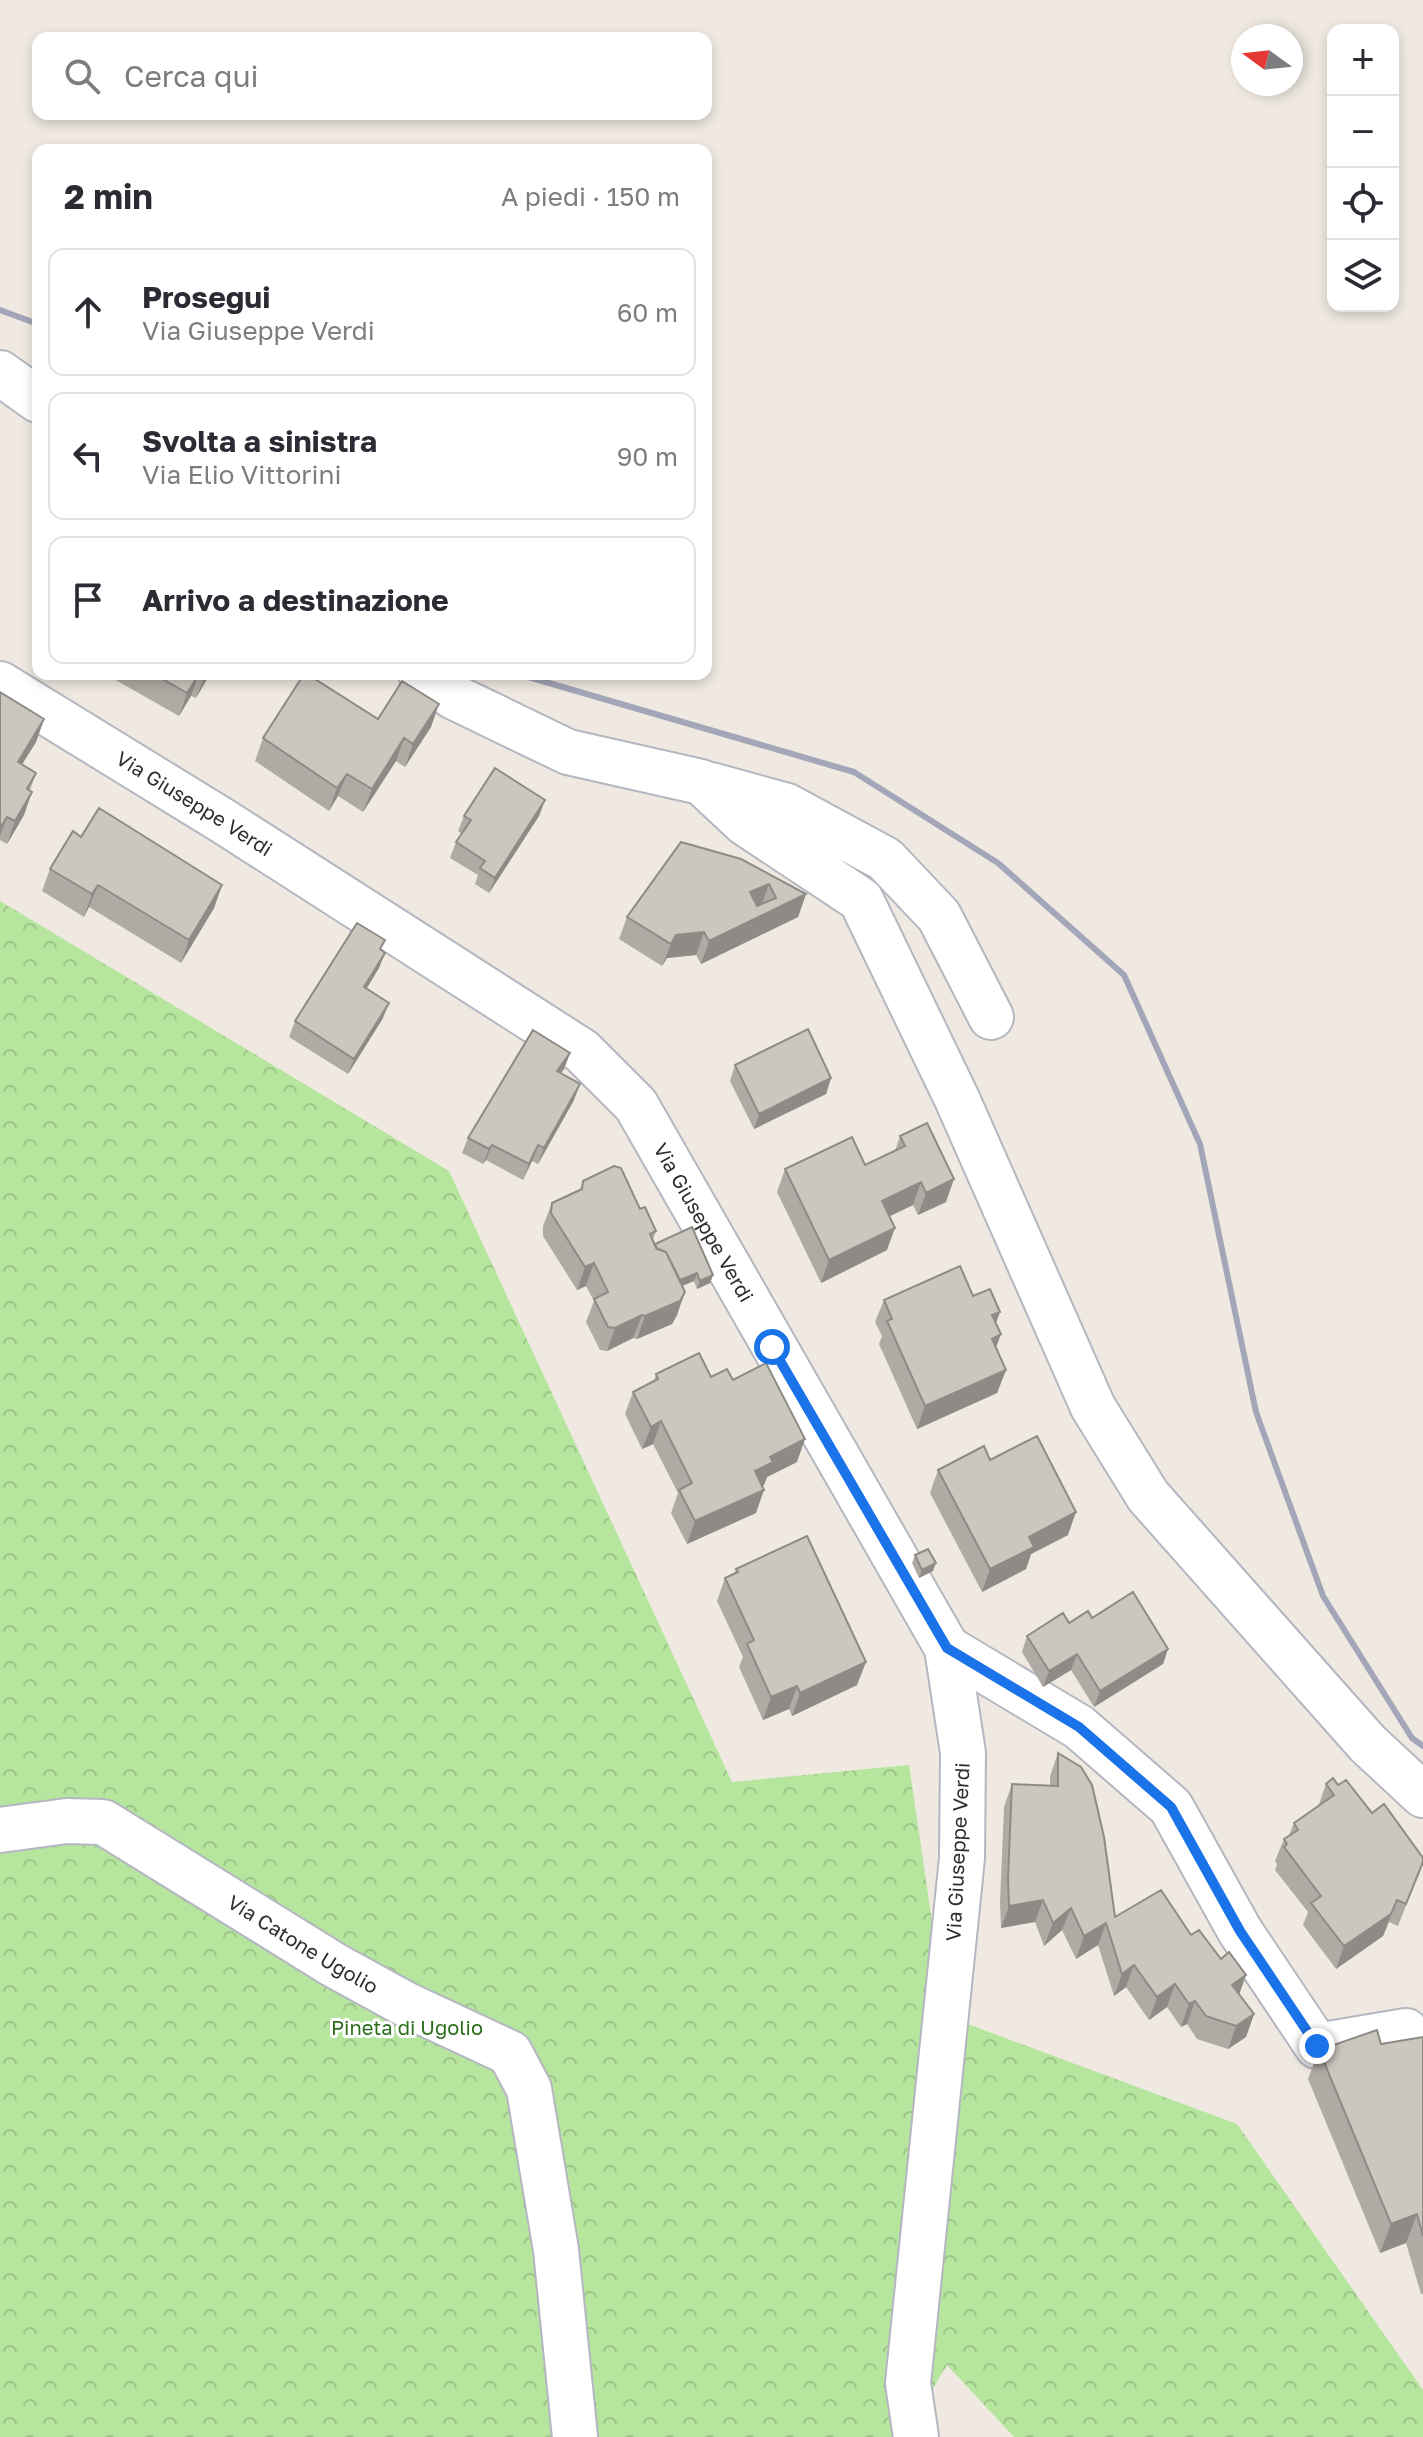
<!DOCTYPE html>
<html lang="it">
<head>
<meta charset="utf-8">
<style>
	body { margin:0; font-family:"Golos Text",sans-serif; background:#f2f2f3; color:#2b2b33 }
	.controls { position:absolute; right:24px; top:24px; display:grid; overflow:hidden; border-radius:16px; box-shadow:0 4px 12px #0003 }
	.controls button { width:72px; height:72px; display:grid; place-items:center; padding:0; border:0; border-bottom:2px solid #e1e1e2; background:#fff; color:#2b2b33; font:40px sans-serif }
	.compass { position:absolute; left:1231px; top:24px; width:72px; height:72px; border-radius:50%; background:#fff; box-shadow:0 4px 12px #0003; rotate:285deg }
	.stop { position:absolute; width:24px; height:24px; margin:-18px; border:6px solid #1a73e8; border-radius:50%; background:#fff }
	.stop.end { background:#1a73e8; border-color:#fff; box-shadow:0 2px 8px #0008 }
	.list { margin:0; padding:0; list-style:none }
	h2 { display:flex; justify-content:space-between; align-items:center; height:104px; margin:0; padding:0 32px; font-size:34px }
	h2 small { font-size:26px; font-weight:400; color:#7c7c81 }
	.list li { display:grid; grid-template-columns:52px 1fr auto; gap:24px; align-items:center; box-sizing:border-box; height:128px; margin:0 16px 16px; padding:0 16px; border:2px solid #e1e1e2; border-radius:16px }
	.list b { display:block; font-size:30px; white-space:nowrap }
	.list p { margin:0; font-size:26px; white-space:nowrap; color:#7c7c81 }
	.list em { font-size:26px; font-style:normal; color:#7c7c81 }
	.icon { flex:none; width:44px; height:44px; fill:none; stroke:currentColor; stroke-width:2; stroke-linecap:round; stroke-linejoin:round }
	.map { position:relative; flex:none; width:1423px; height:2437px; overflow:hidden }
	.search { position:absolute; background:#fff; box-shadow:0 4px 12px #0003; left:32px; top:32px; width:680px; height:88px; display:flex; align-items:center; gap:20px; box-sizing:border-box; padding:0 28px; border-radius:16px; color:#7c7c81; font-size:30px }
	.panel { position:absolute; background:#fff; box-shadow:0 4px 12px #0003; left:32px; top:144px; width:680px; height:536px; border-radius:16px }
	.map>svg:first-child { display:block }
	.park { fill:url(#park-crowns) }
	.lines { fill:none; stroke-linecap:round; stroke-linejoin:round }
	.minor-casing { stroke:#b4b7c1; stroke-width:48 }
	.minor { stroke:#fff; stroke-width:44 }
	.rail { stroke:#a3a6b8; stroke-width:6 }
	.wall { fill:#afaba4 }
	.shaded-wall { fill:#8e8b86 }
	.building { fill:#cbc7bf; stroke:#8e8b86; stroke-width:2; fill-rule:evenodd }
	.route { stroke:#1a73e8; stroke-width:10 }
	.labels { text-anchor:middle; stroke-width:6; stroke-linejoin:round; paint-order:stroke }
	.street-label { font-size:20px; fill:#2e2e2e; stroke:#fff }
	.park-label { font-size:20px; fill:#2c6e1b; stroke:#fff }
</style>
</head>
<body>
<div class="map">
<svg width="1423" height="2437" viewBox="0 0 1423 2437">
	<defs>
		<pattern id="park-crowns" width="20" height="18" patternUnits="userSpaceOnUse" patternTransform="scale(2)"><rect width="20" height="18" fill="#b6e59e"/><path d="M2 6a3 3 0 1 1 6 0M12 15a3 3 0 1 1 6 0" fill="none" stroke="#9dc588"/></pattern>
	</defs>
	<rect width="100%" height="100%" fill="#efe9e1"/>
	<path class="park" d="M0 901 449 1171 732 1782 909 1765 946 2016 1237 2124 1423 2390V2437H1014L947 2365 906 2434 893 2437H0Z"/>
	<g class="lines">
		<g class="minor-casing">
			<g id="minor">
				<path d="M0 373 38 400"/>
				<path d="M421 674 454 697 568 752 701 782 745 823 861 900 957 1099 1093 1407 1148 1496 1368 1744 1423 1795"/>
				<path id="s1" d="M0 684 223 821 582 1051 636 1105 947 1648 963 1753 962 1858 908 2383 916 2437"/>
				<path d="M711 785 787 806 885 859 939 916 991 1017"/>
				<path d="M947 1648 1079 1727 1171 1807 1240 1931 1317 2046 1406 2031"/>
				<path id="s2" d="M0 1830 67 1821 103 1822 334 1965 407 2005 510 2053 529 2089 556 2250 575 2437"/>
			</g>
		</g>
		<use href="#minor" class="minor"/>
		<path class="rail" d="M0 310 38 324
			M518 674 854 772 998 863 1124 975 1200 1144 1256 1412 1323 1596 1412 1738 1423 1746"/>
	</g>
	<path class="wall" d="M105 674H210L196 698 191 696 179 716Z
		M0 692 44 719 36 742 22 764 36 773 30 790 24 815 7 844 0 840Z
		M378 719 431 727 405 767 396 761 363 812 338 796 329 811 255 761 263 738Z
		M545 800 539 816 489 893 475 884 478 875 450 858 456 842 462 834 458 831 464 816Z
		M81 837 222 885 214 908 181 963 89 907 84 917 42 891 50 869Z
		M681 842 806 894 798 917 701 964 696 955 667 958 662 966 619 939 627 917Z
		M381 950 379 968 367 988 383 1018 348 1074 289 1037 295 1021Z
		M570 1053 564 1069 561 1073 574 1100 538 1164 532 1161 523 1180 486 1160 483 1164 462 1153 468 1138Z
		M735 1065 831 1078 826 1094 754 1129 730 1081Z
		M900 1136 946 1202 918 1215 913 1205 889 1216 887 1250 821 1283 777 1192 785 1169 865 1165 895 1151Z
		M583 1181 640 1209 656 1231 653 1240 655 1245 713 1275 710 1283 697 1289 694 1281 682 1286 677 1315 672 1324 637 1339 633 1338 607 1351 600 1350 586 1322 594 1301 586 1286 577 1290 543 1236V1226L552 1203 580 1190Z
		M973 1296 996 1324 1001 1334 996 1348 1006 1370 997 1393 917 1429 879 1344 882 1336 875 1322 884 1300Z
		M656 1374 711 1377 733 1380 797 1462 767 1477 764 1485 762 1486 756 1513 687 1544 671 1513 678 1493 653 1444 642 1449 625 1414 633 1392 654 1381Z
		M938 1470 1068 1535 1031 1554 1026 1569 982 1592 930 1493Z
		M915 1555 933 1571 919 1578 912 1563Z
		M736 1569 857 1685 792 1716 789 1709 763 1720 739 1667 743 1657 717 1601 725 1578 734 1574Z
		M1092 1618 1168 1649 1163 1664 1094 1707 1071 1670 1043 1687 1022 1652 1027 1636 1069 1623Z
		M1058 1753 1115 1917 1191 1935 1221 1959 1246 1975 1239 1995 1254 2014 1246 2037 1228 2049 1197 2039 1187 2024 1181 2027 1167 2007 1149 2020 1126 1987 1114 1996 1098 1945 1076 1959 1062 1930 1044 1946 1035 1922 1001 1928 1000 1902 1004 1807 1012 1784 1050 1786V1776Z
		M1326 1784 1338 1785 1372 1813 1423 1862 1398 1926 1389 1922 1383 1936 1336 1969 1303 1925 1308 1912 1275 1870 1277 1864 1275 1861 1284 1839 1289 1835 1294 1823 1318 1807Z
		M1423 2037V2294H1421L1406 2243 1380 2253 1308 2079 1319 2050 1381 2044Z"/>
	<path class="shaded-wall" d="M199 674 191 696 179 716 187 693Z
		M205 674H210L196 698 205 676Z
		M439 704 431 727 405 767 413 744Z
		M44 719 36 742 10 784 18 762Z
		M404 738 396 761 363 812 372 789Z
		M347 774 338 796 329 811 337 788Z
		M32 792 24 815 7 844 15 821Z
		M545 800 539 816 489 893 495 878Z
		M7 817 0 836V828Z
		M769 884 761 907 741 915 750 892Z
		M98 885 89 907 84 917 92 894Z
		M222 885 214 908 181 963 189 940Z
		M806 894 798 917 701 964 709 941Z
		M704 932 696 955 667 958 662 966 671 944 676 935Z
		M385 953 379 968 358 1002 364 987Z
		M389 1003 383 1018 348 1074 354 1059Z
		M570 1053 564 1069 551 1087 557 1071Z
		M831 1078 826 1094 754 1129 759 1114Z
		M580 1084 574 1100 538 1164 544 1148Z
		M492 1145 486 1160 483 1164 489 1149Z
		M538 1145 532 1161 523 1180 529 1164Z
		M954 1179 946 1202 918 1215 926 1193Z
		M921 1182 913 1205 874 1224 882 1201Z
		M895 1228 887 1250 821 1283 829 1260Z
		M594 1263 586 1286 577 1290 585 1267Z
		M697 1273 694 1281 670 1291 673 1283Z
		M713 1275 710 1283 697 1289 700 1281Z
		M685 1292 677 1315 672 1324 637 1339 645 1316Z
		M1000 1312 992 1334V1315Z
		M642 1315 633 1338 607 1351 615 1328Z
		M1001 1334 992 1357V1339Z
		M1006 1370 997 1393 917 1429 925 1406Z
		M661 1421 653 1444 642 1449 651 1427Z
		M805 1439 797 1462 767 1477 764 1485 747 1494 755 1471 770 1457Z
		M764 1490 756 1513 687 1544 695 1521Z
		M1076 1512 1068 1535 1031 1554 1026 1569 982 1592 990 1569 1029 1537Z
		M936 1563 933 1571 919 1578 922 1570Z
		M1168 1649 1163 1664 1094 1707 1100 1691Z
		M1077 1654 1071 1670 1043 1687 1049 1671Z
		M866 1662 857 1685 792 1716 800 1693Z
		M797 1686 789 1709 763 1720 771 1697Z
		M1043 1900 1035 1922 1001 1928 1009 1906Z
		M1397 1900 1383 1936 1336 1969 1344 1946Z
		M1071 1908 1062 1930 1044 1946 1053 1923Z
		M1106 1923 1098 1945 1076 1959 1084 1936Z
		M1134 1965 1126 1987 1114 1996 1122 1974Z
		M1246 1975 1238 1997 1232 1985Z
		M1175 1984 1167 2007 1149 2020 1157 1997Z
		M1195 2001 1187 2024 1181 2027 1189 2004Z
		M1254 2014 1246 2037 1228 2049 1236 2026Z
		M1417 2214 1406 2243 1380 2253 1391 2224Z"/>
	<path class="building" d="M154 674H199L187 693Z
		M304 674H307L378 719 402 681 439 704 413 744 404 738 372 789 347 774 337 788 263 738Z
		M0 692 44 719 18 762 36 773 27 789 32 792 15 821 7 817 0 828Z
		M495 768 545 800 495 878 480 868 485 861 456 842 471 820 464 816Z
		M99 808 222 885 189 940 98 885 92 894 50 869 73 831 81 837Z
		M681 842 741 859 806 894 709 941 704 932 676 935 671 944 627 917ZM769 884 776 898 757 906 750 892Z
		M357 923 385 940 380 949 385 953 364 987 389 1003 354 1059 295 1021Z
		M808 1029 831 1078 759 1114 735 1065Z
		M533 1030 570 1053 557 1071 580 1084 544 1148 538 1145 529 1164 492 1145 489 1149 468 1138Z
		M927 1123 954 1179 926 1193 921 1182 882 1201 895 1228 829 1260 785 1169 852 1137 865 1165 905 1146 900 1136Z
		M614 1166 621 1168 640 1209 645 1207 656 1231 650 1234 656 1248 666 1252 685 1292 680 1301 645 1316 642 1315 615 1328 608 1327 594 1299 608 1292 594 1263 585 1267 551 1213 552 1203 582 1189 583 1181Z
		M692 1227 713 1275 700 1281 697 1273 680 1280 666 1252 657 1249 655 1244Z
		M960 1266 973 1296 990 1289 1000 1312 992 1315 1001 1334 992 1339 1006 1370 925 1406 887 1321 892 1319 884 1300Z
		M699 1353 711 1377 727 1369 733 1380 766 1363 805 1439 770 1457 773 1462 755 1471 764 1490 695 1521 679 1490 692 1483 661 1421 651 1427 633 1392 658 1379 656 1374Z
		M1037 1436 1076 1512 1029 1537 1034 1547 990 1569 938 1470 984 1446 990 1460Z
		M807 1536 866 1662 800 1693 797 1686 771 1697 747 1644 754 1640 725 1578 738 1572 736 1569Z
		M928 1549 936 1563 922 1570 915 1555Z
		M1133 1592 1168 1649 1100 1691 1077 1654 1049 1671 1027 1636 1063 1613 1069 1623 1088 1611 1092 1618Z
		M1058 1753 1081 1767 1092 1785 1104 1837 1115 1917 1161 1890 1191 1935 1199 1930 1221 1959 1229 1952 1246 1975 1232 1985 1254 2014 1236 2026 1206 2016 1195 2001 1189 2004 1175 1984 1157 1997 1134 1965 1122 1974 1106 1923 1084 1936 1071 1908 1053 1923 1043 1900 1009 1906 1008 1879 1012 1784 1058 1786Z
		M1333 1778 1338 1785 1346 1780 1372 1813 1384 1804 1423 1858V1862L1406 1904 1397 1900 1391 1914 1344 1946 1311 1903 1321 1896 1284 1847 1287 1844 1284 1839 1298 1830 1294 1823 1334 1795 1326 1784Z
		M1377 2030 1381 2044 1423 2037V2236L1417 2214 1391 2224 1319 2050Z"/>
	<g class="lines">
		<path class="route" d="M772 1347 947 1648 1079 1727 1171 1807 1240 1931 1317 2046"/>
	</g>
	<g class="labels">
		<g class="street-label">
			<text dy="7" stroke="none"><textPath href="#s1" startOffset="228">Via Giuseppe Verdi</textPath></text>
			<text dy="7" stroke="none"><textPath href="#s1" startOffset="900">Via Giuseppe Verdi</textPath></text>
			<text transform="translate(958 1852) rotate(-87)" y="7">Via Giuseppe Verdi</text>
			<text dy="7" stroke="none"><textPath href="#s2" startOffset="338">Via Catone Ugolio</textPath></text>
		</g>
		<g class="park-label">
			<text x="407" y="2035">Pineta di Ugolio</text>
		</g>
	</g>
</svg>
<div class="controls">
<button>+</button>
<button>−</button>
<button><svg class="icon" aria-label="locate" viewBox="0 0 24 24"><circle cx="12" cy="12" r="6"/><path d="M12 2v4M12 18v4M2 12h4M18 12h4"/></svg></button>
<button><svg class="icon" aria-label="layers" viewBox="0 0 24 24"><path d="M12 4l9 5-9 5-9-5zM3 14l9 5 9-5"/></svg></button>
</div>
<svg class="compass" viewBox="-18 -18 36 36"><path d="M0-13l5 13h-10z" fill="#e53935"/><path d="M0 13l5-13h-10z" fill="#7c7c81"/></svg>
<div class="stop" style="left:772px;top:1347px"></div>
<div class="stop end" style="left:1317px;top:2046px"></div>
<div class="search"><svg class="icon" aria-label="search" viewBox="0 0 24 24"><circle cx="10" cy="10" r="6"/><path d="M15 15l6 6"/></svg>Cerca qui</div>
<section class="panel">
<h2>2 min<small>A piedi · 150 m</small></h2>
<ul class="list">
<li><svg class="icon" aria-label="ahead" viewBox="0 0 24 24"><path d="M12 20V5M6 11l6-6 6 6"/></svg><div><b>Prosegui</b><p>Via Giuseppe Verdi</p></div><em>60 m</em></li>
<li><svg class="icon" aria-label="left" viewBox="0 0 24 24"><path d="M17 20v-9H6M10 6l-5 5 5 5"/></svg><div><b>Svolta a sinistra</b><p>Via Elio Vittorini</p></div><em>90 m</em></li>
<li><svg class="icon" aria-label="arrive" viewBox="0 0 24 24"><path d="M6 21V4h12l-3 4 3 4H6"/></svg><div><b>Arrivo a destinazione</b></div></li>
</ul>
</section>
</div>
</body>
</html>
